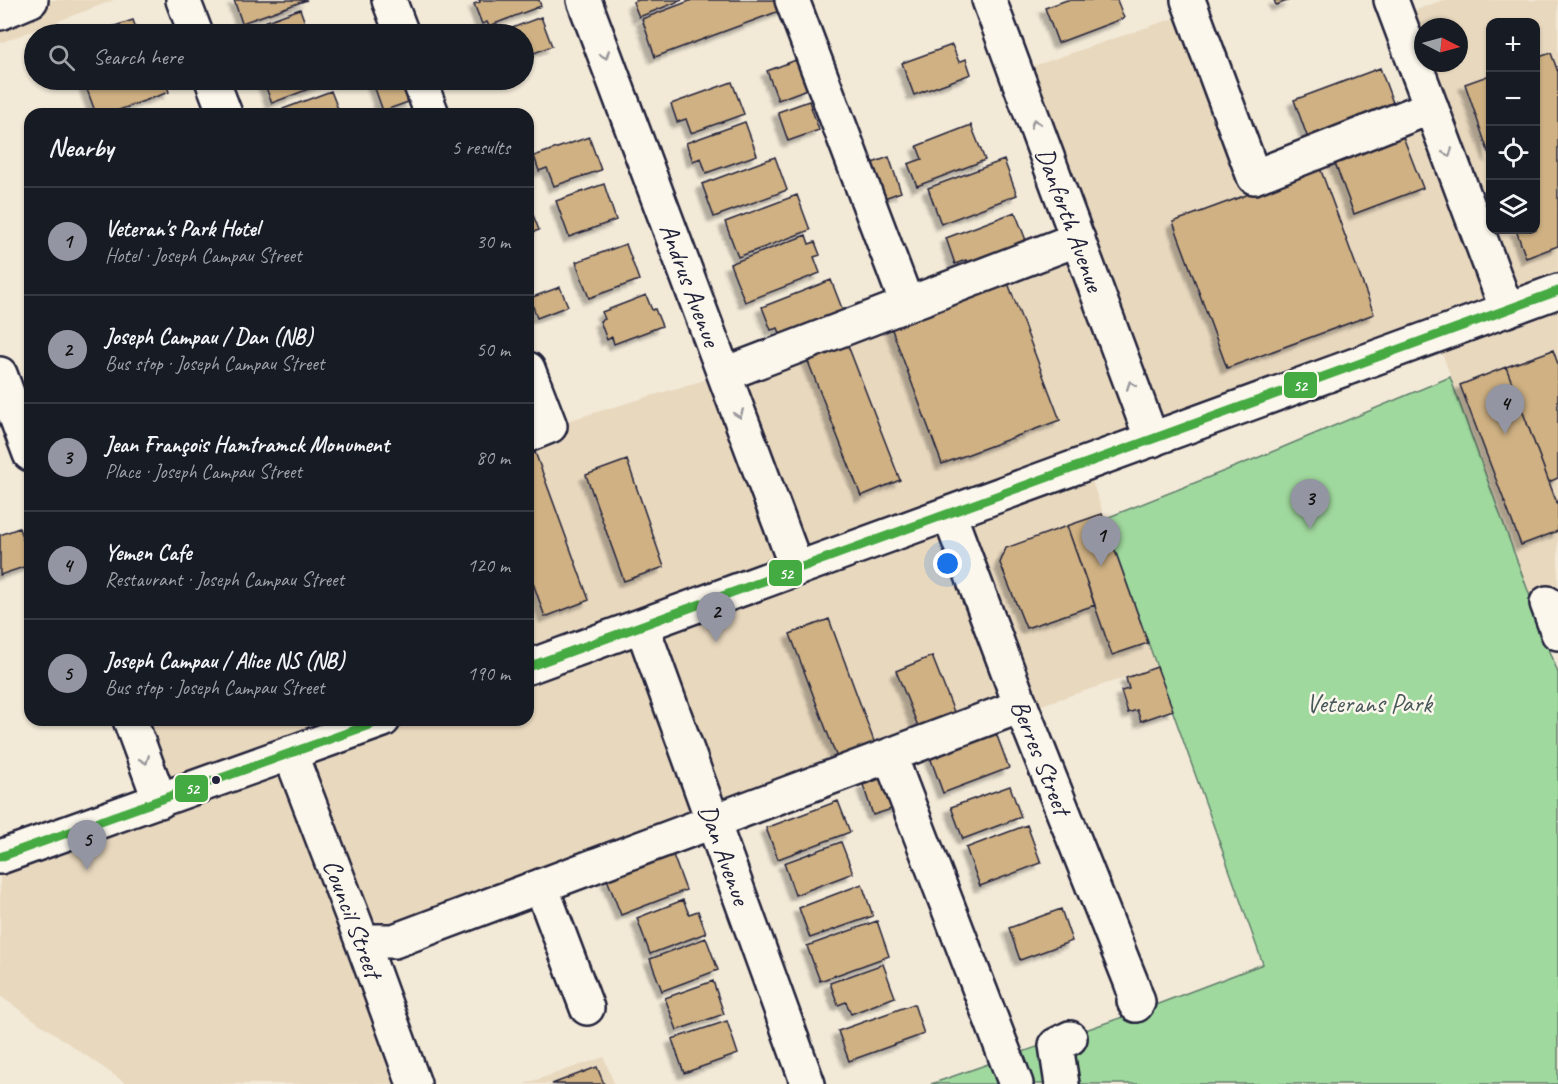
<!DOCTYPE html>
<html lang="en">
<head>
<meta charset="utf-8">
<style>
	body { margin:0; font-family:Caveat,sans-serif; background:#20242c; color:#f1f3f6 }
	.controls { position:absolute; right:18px; top:18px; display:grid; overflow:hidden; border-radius:12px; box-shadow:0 2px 4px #0004 }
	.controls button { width:54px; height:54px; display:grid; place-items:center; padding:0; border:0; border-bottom:2px solid #363941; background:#171b24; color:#f1f3f6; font:30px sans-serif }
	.compass { position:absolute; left:1414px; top:18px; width:54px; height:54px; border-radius:50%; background:#171b24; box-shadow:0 2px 4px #0004; rotate:96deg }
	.you { position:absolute; left:948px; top:564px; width:21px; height:21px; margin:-15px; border:4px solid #fff; border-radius:50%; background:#1a73e8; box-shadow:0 0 0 9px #1a73e833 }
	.badge { display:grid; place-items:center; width:39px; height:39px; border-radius:50%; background:#9495a2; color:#111; font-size:20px; font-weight:700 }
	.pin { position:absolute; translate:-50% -50px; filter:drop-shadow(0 2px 3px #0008) }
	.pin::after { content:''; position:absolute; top:32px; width:21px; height:18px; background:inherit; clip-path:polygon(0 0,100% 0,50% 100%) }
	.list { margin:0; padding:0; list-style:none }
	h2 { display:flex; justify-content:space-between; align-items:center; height:78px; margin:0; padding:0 24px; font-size:26px }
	h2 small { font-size:20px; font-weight:400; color:#9ea1a6 }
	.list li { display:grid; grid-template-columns:39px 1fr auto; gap:18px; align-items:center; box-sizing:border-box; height:108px; padding:0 24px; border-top:2px solid #363941 }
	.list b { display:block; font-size:22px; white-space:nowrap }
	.list p { margin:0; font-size:20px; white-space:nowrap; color:#9ea1a6 }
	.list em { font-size:20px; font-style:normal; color:#9ea1a6 }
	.icon { flex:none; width:33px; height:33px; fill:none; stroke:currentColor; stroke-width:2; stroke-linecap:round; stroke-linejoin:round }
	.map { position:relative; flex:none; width:1558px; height:1084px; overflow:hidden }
	.search { position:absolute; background:#171b24; box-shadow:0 2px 4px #0004; left:24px; top:24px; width:510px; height:66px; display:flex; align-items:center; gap:15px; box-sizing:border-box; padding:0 21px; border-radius:33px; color:#9ea1a6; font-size:22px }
	.panel { position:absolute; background:#171b24; box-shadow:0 2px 4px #0004; left:24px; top:108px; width:510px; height:618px; border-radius:18px }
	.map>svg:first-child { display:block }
	.built { fill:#e8d8be; fill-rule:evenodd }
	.green { fill:#a0d99e; stroke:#617e6c; stroke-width:1.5 }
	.building { fill:#cfb183; stroke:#22223b; stroke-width:1.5; filter:url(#shadow) }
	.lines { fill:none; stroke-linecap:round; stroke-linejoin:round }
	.minor-casing { stroke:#22223b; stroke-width:38 }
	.minor { stroke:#fbf7ec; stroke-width:33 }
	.bus-1-casing { stroke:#fbf7ec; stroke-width:14 }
	.bus-1 { stroke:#44aa42; stroke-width:9 }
	.oneway { stroke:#99979c }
	.bus-dot { fill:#22223b; stroke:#fbf7ec; stroke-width:2 }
	.labels { text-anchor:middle; stroke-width:5; stroke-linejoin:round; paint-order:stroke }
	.street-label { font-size:26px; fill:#22223b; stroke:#fbf7ec }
	.park-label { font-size:26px; fill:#485959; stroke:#fbf7ec }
	.line-badge { stroke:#fbf7ec; stroke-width:2 }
	.badge-label { font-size:16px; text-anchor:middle; font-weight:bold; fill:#fff }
</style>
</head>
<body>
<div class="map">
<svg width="1558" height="1084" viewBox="0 0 1558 1084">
	<defs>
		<filter id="shadow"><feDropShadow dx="-5.5" dy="5.5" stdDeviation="1.5" flood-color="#0004"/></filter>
	</defs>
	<rect width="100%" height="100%" fill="#f2e9d7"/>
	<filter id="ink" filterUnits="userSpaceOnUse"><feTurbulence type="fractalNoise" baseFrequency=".0167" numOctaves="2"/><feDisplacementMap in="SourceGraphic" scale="12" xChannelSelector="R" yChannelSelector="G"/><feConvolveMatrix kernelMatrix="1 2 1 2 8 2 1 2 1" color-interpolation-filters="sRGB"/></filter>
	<g filter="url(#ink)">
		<path class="built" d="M0 0H114L0 43Z
			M1443 0H1558V648L1550 651 1436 336 1086 464 1157 667 1023 711 363 941 414 1084H127L0 996V857L160 801 130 720H528V435L550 426 725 374 1078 239 1016 72 1192 12 1254 177 1430 108 1397 17ZM1490 22H1536V230H1490ZM1423 27H1459V63H1423Z
			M604 1057 614 1084H524Z"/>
		<path class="green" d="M1450 377 1558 673V1084H931L1137 1012 1263 964 1104 519 1262 456Z"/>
		<path class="building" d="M234 0H307L242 23Z
			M479 0H539L541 6 489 26 487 22 482 24 474 4 480 2Z
			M639 0H682L639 17 633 2Z
			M692 0H778L782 10 655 57 642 19Z
			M1067 0H1117L1124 18 1058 43 1045 8Z
			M1274 0H1290L1276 5Z
			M300 9 309 34H246L245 29Z
			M541 17 552 46 524 57V34H496Z
			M133 20 138 34H91Z
			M952 45 959 62 966 59 971 74 914 95 902 63Z
			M1551 53 1558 72V246L1526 258 1516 230H1536V58Z
			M796 60 807 89 778 100 767 71Z
			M1380 68 1398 116 1311 147 1294 100Z
			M1490 75V157L1465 84Z
			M97 80H165L169 92 108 114H96L85 84Z
			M263 80H326L327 82 272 103Z
			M372 80H403L411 101 383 111Z
			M732 82 744 114 691 133 686 119 677 122 671 104Z
			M331 91 340 114H285L283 109Z
			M809 101 819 130 788 141 778 112Z
			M745 122 757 155 706 173 701 158 693 161 686 143Z
			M971 125 985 160 917 186 908 164 922 159 917 146Z
			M1400 129 1423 188 1354 214 1332 155Z
			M589 137 601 170 554 186 547 168 539 171 534 156Z
			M775 157 787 190 714 217 702 184Z
			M889 157 901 192 876 201 864 166Z
			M1004 160 1017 195 941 224 928 188Z
			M1320 168 1374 314 1227 368 1173 222Z
			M604 184 616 220 569 237 556 201Z
			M797 195 810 230 738 257 725 222Z
			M531 210 539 230 528 234V211Z
			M1015 212 1029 248 971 271 966 260 955 264 946 238Z
			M806 235 809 244 815 242 820 255 814 257 820 273 745 302 730 264Z
			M626 244 639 280 589 298 576 262Z
			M831 280 845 316 783 341 778 328 771 330 762 307Z
			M1008 283 1060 420 942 464 891 327Z
			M560 287 568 306 537 318 530 298Z
			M646 295 652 310 655 309 662 326 614 344 612 337 607 340 600 321 605 319 602 312Z
			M847 343 900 480 861 496 807 359Z
			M1553 350 1558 364V478L1549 482 1506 367Z
			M1506 367 1558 506V531L1521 545 1460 385Z
			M535 452 589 600 545 617 532 580 528 582V455Z
			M627 460 664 567 624 581 586 475Z
			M1102 514 1148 643 1112 655 1067 526Z
			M1067 526 1095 605 1026 628 1000 563 1006 548Z
			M19 528 30 559V565L0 575V535Z
			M829 619 875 744 837 758 790 634Z
			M932 656 956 717 920 731 896 671Z
			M1157 667 1173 710 1141 721 1137 710 1128 713 1121 691 1129 689 1126 678Z
			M996 733 1009 768 943 793 930 757Z
			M888 776 898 807 873 815 863 785Z
			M1010 786 1021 817 963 839 951 807Z
			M838 801 850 832 778 859 766 828Z
			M1027 825 1041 863 980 886 966 848Z
			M841 842 853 873 795 895 784 863Z
			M673 855 686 890 621 915 607 879Z
			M862 884 873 916 810 938 799 908Z
			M683 900 689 914 698 911 706 933 650 954 637 918Z
			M1061 909 1072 941 1020 960 1009 928Z
			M877 921 889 956 820 981 807 946Z
			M706 938 718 970 662 991 650 959Z
			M883 964 895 997 851 1014 846 1002 838 1005 830 983Z
			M713 981 724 1014 677 1030 665 998Z
			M914 1004 924 1034 849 1061 838 1031Z
			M727 1021 738 1054 684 1073 672 1039Z
			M597 1067 604 1084H552Z"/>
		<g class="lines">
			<g class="minor-casing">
				<g id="minor">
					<path d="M183 0 196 34"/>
					<path d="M389 0 402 34"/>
					<path id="s1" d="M584 0 797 569"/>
					<path d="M792 0 907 304"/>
					<path id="s2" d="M989 0 1152 440"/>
					<path d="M1188 0 1254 177 1431 107"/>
					<path d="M1391 0 1507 310"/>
					<path d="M0 13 31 0"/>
					<path d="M212 80 225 114"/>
					<path d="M419 80 432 114"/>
					<path d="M528 369 550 426 528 435"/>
					<path d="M0 374 30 454"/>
					<path d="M725 374 1078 239"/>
					<path id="s3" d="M949 514 1021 706 1131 982 1138 1002 1136 1005 1134 1001 1137 998"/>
					<path d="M1547 603 1558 633"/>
					<path id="s4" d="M642 626 808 1084"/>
					<path d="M528 667 1558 291"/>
					<path d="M130 720 160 801"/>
					<path id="s5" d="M290 753 362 941 414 1084"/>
					<path d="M890 756 1016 1084"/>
					<path d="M0 857 383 720"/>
					<path d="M541 886 587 1008"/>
					<path d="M362 941H394L1021 706"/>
					<path d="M1062 1084 1056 1045 1070 1038"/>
				</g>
			</g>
			<use href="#minor" class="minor"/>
			<g class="bus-1-casing">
				<path id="bus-1" d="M528 667 1558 291
					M0 857 383 720"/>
			</g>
			<use href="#bus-1" class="bus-1"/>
		</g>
		<defs><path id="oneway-chevron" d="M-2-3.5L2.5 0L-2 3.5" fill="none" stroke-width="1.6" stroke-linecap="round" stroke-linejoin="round" transform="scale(1.5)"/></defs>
		<g class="oneway">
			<use href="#oneway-chevron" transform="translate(605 55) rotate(69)"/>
			<use href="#oneway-chevron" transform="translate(1035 123) rotate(-110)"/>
			<use href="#oneway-chevron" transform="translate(1448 153) rotate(69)"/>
			<use href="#oneway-chevron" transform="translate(1131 385) rotate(-110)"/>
			<use href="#oneway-chevron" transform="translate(739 414) rotate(70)"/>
			<use href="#oneway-chevron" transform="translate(145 760) rotate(69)"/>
		</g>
	</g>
	<circle class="bus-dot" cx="216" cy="780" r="5"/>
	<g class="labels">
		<g class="street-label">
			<text dy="9" stroke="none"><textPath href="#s2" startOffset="234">Danforth Avenue</textPath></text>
			<text dy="9" stroke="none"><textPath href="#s1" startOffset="304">Andrus Avenue</textPath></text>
			<text dy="9" stroke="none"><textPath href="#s3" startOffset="260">Berres Street</textPath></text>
			<text dy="9" stroke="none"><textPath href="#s4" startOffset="243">Dan Avenue</textPath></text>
			<text dy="9" stroke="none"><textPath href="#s5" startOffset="177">Council Street</textPath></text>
		</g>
		<g class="park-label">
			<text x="1369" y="712">Veterans Park</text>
		</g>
	</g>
	<g class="line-badge">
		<rect x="1283" y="371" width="35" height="28" rx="6" fill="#44aa42"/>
		<rect x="768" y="559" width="35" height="28" rx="6" fill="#44aa42"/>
		<rect x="174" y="774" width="35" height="29" rx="6" fill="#44aa42"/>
	</g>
	<g class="badge-label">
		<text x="1300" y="391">52</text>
		<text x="786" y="579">52</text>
		<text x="192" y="794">52</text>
	</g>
</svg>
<div class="controls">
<button>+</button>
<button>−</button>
<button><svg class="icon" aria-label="locate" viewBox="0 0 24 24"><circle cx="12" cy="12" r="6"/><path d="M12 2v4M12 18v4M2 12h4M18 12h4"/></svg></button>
<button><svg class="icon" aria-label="layers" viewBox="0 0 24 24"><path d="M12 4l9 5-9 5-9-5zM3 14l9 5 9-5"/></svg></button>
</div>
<svg class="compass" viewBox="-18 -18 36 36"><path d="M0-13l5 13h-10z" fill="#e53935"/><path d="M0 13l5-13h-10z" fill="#9ea1a6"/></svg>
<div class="you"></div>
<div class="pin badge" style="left:1101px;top:566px">1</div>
<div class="pin badge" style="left:716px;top:642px">2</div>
<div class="pin badge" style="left:1310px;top:529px">3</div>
<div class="pin badge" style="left:1505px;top:434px">4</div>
<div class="pin badge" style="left:87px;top:870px">5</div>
<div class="search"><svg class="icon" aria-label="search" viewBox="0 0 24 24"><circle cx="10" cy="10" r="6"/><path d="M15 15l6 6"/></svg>Search here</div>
<section class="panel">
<h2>Nearby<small>5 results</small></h2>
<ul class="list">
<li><span class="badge">1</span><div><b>Veteran's Park Hotel</b><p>Hotel · Joseph Campau Street</p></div><em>30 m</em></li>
<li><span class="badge">2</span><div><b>Joseph Campau / Dan (NB)</b><p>Bus stop · Joseph Campau Street</p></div><em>50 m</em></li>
<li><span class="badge">3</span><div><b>Jean François Hamtramck Monument</b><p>Place · Joseph Campau Street</p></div><em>80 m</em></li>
<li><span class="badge">4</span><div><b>Yemen Cafe</b><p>Restaurant · Joseph Campau Street</p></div><em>120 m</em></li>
<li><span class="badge">5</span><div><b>Joseph Campau / Alice NS (NB)</b><p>Bus stop · Joseph Campau Street</p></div><em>190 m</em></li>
</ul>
</section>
</div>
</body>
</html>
